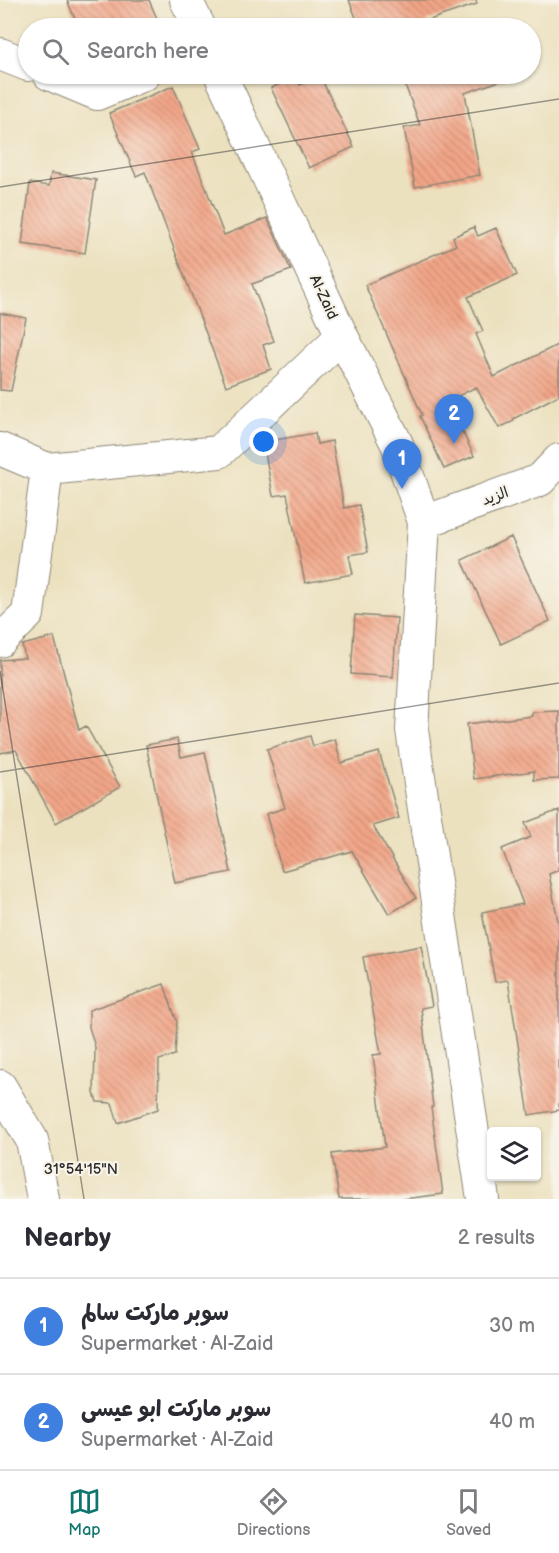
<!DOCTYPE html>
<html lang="en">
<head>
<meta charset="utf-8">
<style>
	body { margin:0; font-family:"Balsamiq Sans","Playpen Sans Arabic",sans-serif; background:#f2f2f3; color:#2b2b33 }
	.controls { position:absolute; right:18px; bottom:18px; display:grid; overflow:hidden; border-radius:6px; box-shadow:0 2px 4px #0004 }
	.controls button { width:54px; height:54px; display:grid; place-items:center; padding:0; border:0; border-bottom:2px solid #e1e1e2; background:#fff; color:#2b2b33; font:30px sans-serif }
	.you { position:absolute; left:264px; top:442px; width:21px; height:21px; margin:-15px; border:4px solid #fff; border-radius:50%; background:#1a73e8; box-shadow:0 0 0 9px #1a73e833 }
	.badge { display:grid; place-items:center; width:39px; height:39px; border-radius:50%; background:#0f766e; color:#fff; font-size:20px; font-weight:700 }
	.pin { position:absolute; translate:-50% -50px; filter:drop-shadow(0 2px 3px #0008) }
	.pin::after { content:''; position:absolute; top:32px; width:21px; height:18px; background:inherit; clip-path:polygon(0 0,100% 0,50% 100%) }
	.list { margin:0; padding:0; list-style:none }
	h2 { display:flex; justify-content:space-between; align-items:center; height:78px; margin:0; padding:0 24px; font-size:26px }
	h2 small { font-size:20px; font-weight:400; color:#7c7c81 }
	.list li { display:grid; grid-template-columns:39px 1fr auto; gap:18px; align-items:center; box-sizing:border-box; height:96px; padding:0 24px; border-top:2px solid #e1e1e2 }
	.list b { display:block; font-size:22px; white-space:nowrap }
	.list p { margin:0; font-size:20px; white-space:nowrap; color:#7c7c81 }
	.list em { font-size:20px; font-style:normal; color:#7c7c81 }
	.icon { flex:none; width:33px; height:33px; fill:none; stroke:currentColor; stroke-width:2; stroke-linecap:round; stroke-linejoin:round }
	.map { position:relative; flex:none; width:559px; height:1199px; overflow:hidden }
	.search { position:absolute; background:#fff; box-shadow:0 2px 4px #0004; left:18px; right:18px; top:18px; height:66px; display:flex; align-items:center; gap:15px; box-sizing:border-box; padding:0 21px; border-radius:33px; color:#7c7c81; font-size:22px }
	.sheet { height:270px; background:#fff }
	nav { display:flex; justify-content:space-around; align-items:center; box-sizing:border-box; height:84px; border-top:2px solid #e1e1e2; background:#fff; font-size:16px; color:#7c7c81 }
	nav a { display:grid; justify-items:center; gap:3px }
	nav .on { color:#0f766e }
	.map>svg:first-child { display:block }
	.building { fill:url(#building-back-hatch) }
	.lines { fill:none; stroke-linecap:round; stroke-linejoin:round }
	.minor-casing { stroke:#8c8675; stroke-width:34 }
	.minor { stroke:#fff; stroke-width:32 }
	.ticks { fill:none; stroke:#2b2b2b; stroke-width:1.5; stroke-opacity:0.45 }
	.labels { text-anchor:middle; stroke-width:4.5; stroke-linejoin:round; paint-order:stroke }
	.street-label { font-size:15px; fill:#2b2b2b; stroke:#f7f3e8 }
	.ticks-label { font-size:15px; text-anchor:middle; fill:#2b2b2b; stroke:#f7f3e8; stroke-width:4.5; stroke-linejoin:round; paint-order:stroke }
</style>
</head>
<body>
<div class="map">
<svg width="559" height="1199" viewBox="0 0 559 1199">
	<defs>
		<pattern id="building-back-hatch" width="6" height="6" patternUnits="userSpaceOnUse" patternTransform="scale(1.5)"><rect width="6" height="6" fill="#f3a688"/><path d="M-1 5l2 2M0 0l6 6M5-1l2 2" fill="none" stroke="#c5876f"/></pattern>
	</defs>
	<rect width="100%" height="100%" fill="#f7f3e8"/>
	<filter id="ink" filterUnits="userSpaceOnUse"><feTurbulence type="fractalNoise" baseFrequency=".0167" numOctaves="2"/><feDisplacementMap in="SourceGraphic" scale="12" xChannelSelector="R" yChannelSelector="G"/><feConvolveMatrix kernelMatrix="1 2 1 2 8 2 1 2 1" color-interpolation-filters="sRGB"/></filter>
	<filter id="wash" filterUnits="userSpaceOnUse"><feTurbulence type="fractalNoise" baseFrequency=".008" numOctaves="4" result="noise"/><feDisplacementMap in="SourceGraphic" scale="24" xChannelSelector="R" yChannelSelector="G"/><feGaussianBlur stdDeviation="1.35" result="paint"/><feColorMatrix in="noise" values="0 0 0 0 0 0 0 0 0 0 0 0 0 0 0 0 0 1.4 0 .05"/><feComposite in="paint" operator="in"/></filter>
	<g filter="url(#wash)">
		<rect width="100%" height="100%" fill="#ece1bf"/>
		<g id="blocks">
			<path class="building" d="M67 0H149L161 28H79Z
				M349 0H476L477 4 426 21 428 28H360Z
				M401 74H511V77L465 93 480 175 415 187 404 128 420 125Z
				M296 76 300 85 320 76 354 147 309 168 271 88Z
				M173 86 200 149 192 152 224 235 267 218 291 270 252 284 274 341 263 345 271 369 226 386 145 172 136 176 109 113Z
				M51 173 96 180 85 253 22 244 30 183 49 186Z
				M474 227 478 236 496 228 517 275 468 297 483 331 476 334 494 377 559 344V395L513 419 514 421 499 428 476 387 448 401 474 456 444 469 420 416 422 415 365 285 456 245 453 237Z
				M0 313 26 318 11 391 0 390Z
				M315 433 317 444 332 441 344 508 359 505 368 552 349 555 353 574 305 583 287 494 273 496 263 442Z
				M511 537 550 621 501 644 462 560Z
				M355 615 397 618 393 677 351 674Z
				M54 637 79 730 86 726 120 787 56 823 16 750 0 753V660L25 658 22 645Z
				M559 711V779L534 780V771L474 779 467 724 532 716V712Z
				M310 736 313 746 335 739 341 763 379 752 399 818 373 826 416 898 389 914 352 851 282 871 266 814 285 808 267 749Z
				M177 739 181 757 205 752 231 872 175 883 146 745Z
				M559 810V870L549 874 559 926V1110L529 1115 508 980 495 982 482 912 523 904 502 849 531 837 525 823Z
				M421 946 432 1006 421 1008 433 1107H431L443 1194 403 1199H339L332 1154 385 1147 373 1055 381 1054 363 957Z
				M164 984 177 1022 175 1055 159 1060 158 1109 118 1123 112 1103 97 1102 94 1093 95 1047 89 1027V1010Z"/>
		</g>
	</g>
	<g filter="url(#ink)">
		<use href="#blocks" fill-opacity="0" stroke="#8c8675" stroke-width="1.5"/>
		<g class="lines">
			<g class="minor-casing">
				<path id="minor" d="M186 0 200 28
					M0 54 28 65
					M49 74 97 94 145 74
					M220 74 342 336 397 444 424 522 412 730 483 1199
					M0 449 47 469 219 452 342 336
					M424 522 540 480 559 460
					M0 641 28 614 47 469
					M0 1086 32 1140 43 1199"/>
			</g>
			<use href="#minor" class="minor"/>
		</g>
	</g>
	<path class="ticks" d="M0 187 559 99M0 671 84 1199M0 772 559 683"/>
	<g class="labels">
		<g class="street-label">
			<text transform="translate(324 297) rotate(65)" y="5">Al-Zaid</text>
			<text transform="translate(495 496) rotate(-20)" y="5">الزيد</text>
		</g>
	</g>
	<g class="ticks-label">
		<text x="81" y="1174">31°54'15"N</text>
	</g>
</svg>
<div class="controls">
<button><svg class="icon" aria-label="layers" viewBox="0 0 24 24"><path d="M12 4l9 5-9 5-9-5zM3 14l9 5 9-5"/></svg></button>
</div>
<div class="you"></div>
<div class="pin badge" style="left:402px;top:489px;background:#3f7fe0">1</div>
<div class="pin badge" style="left:454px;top:444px;background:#3f7fe0">2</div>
<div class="search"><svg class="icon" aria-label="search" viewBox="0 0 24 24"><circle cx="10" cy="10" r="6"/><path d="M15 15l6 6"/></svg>Search here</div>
</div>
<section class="sheet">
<h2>Nearby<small>2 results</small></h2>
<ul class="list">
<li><span class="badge" style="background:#3f7fe0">1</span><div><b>سوبر ماركت سالم</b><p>Supermarket · Al-Zaid</p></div><em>30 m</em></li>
<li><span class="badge" style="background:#3f7fe0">2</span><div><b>سوبر ماركت ابو عيسی</b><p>Supermarket · Al-Zaid</p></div><em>40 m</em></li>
</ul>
</section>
<nav>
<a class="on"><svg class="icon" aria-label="map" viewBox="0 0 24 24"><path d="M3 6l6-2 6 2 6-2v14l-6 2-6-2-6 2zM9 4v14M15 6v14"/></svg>Map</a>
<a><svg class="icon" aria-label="directions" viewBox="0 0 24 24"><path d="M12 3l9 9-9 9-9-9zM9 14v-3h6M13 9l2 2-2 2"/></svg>Directions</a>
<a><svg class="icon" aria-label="saved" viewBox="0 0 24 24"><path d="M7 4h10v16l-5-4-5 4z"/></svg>Saved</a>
</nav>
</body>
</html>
